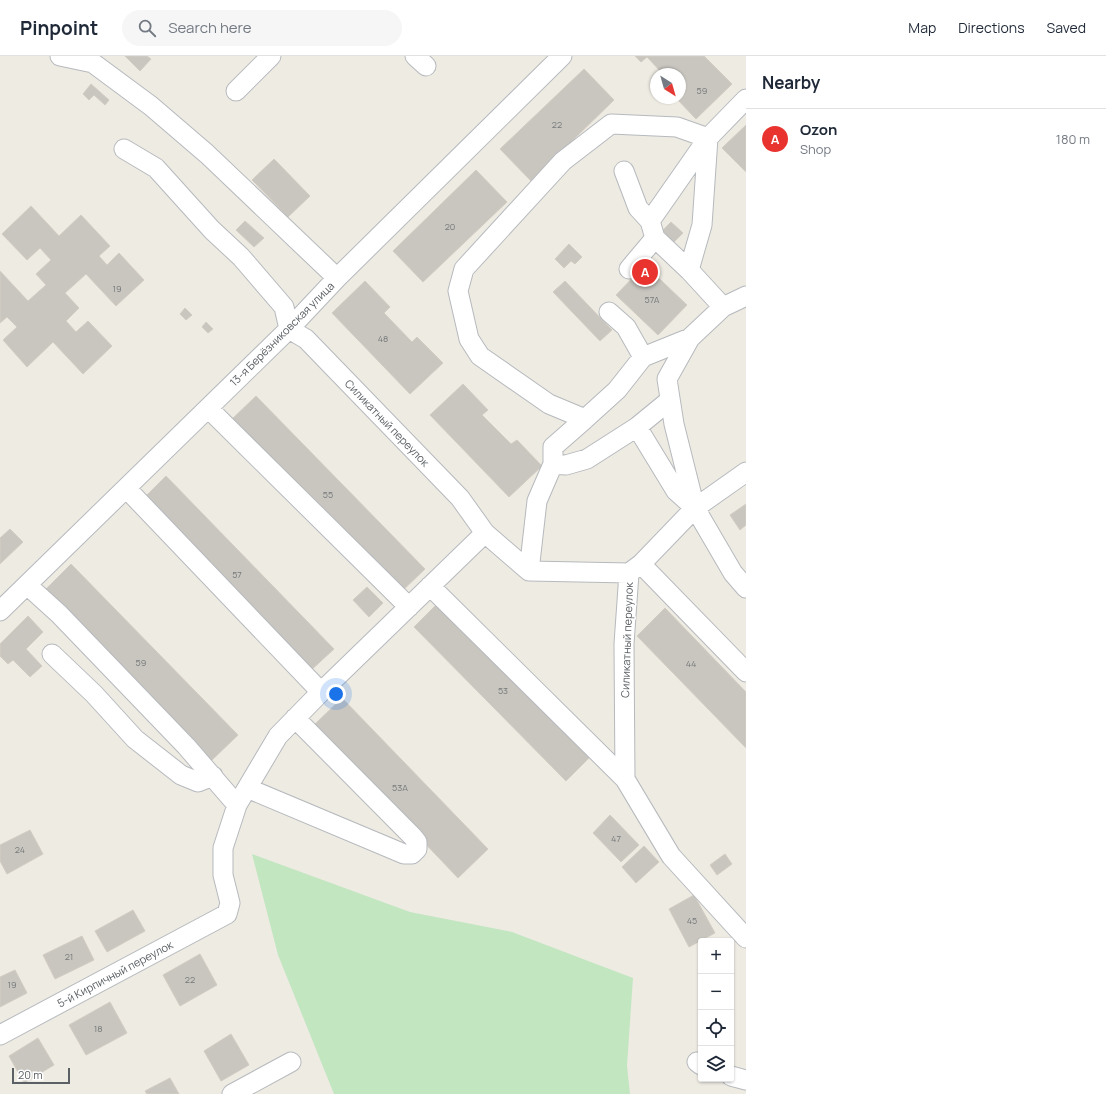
<!DOCTYPE html>
<html lang="en">
<head>
<meta charset="utf-8">
<style>
	body { margin:0; font-family:Manrope,sans-serif; background:#f6f6f7; color:#1f2937 }
	.controls { position:absolute; right:12px; bottom:12px; display:grid; overflow:hidden; border-radius:4px; box-shadow:0 1px 3px #0004 }
	.controls button { width:36px; height:36px; display:grid; place-items:center; padding:0; border:0; border-bottom:1px solid #e0e1e3; background:#fff; color:#1f2937; font:20px sans-serif }
	.compass { position:absolute; left:650px; top:12px; width:36px; height:36px; border-radius:50%; background:#fff; box-shadow:0 1px 3px #0004; rotate:143deg }
	.scale { position:absolute; left:12px; bottom:10px; width:58px; box-sizing:border-box; padding-left:4px; border:2px solid #5b6064; border-top:0; font-size:11px; line-height:14px; white-space:nowrap; color:#5b6064; -webkit-text-stroke:3px #fff; paint-order:stroke }
	.you { position:absolute; left:336px; top:638px; width:14px; height:14px; margin:-10px; border:3px solid #fff; border-radius:50%; background:#1a73e8; box-shadow:0 0 0 6px #1a73e833 }
	.badge { display:grid; place-items:center; width:26px; height:26px; border-radius:50%; background:#e8332f; color:#fff; font-size:13px; font-weight:700 }
	.pin { position:absolute; translate:-50% -50%; border:2px solid #fff; box-shadow:0 1px 4px #0006 }
	.list { margin:0; padding:0; list-style:none }
	h2 { display:flex; justify-content:space-between; align-items:center; height:52px; margin:0; padding:0 16px; font-size:17px }
	h2 small { font-size:13px; font-weight:400; color:#747a83 }
	.list li { display:grid; grid-template-columns:26px 1fr auto; gap:12px; align-items:center; box-sizing:border-box; height:60px; padding:0 16px; border-top:1px solid #e0e1e3 }
	.list b { display:block; font-size:15px; white-space:nowrap }
	.list p { margin:0; font-size:13px; white-space:nowrap; color:#747a83 }
	.list em { font-size:13px; font-style:normal; color:#747a83 }
	.icon { flex:none; width:22px; height:22px; fill:none; stroke:currentColor; stroke-width:2; stroke-linecap:round; stroke-linejoin:round }
	.map { position:relative; flex:none; width:746px; height:1038px; overflow:hidden }
	header { display:flex; align-items:center; gap:24px; box-sizing:border-box; height:56px; padding:0 20px; background:#fff; border-bottom:1px solid #e0e1e3 }
	header strong { font-size:19px }
	nav { display:flex; gap:22px; margin-inline-start:auto; font-size:14px }
	.search { width:280px; height:36px; background:#f6f6f7; display:flex; align-items:center; gap:10px; box-sizing:border-box; padding:0 14px; border-radius:22px; color:#747a83; font-size:15px }
	main { display:flex }
	aside { flex:1; background:#fff }
	.map>svg:first-child { display:block }
	.green { fill:#c2e6c0 }
	.building { fill:#c9c6c0; stroke:#d3ccc2 }
	.lines { fill:none; stroke-linecap:round; stroke-linejoin:round }
	.minor-casing { stroke:#b6b9bd; stroke-width:21 }
	.minor { stroke:#fff; stroke-width:19 }
	.labels { text-anchor:middle; stroke-width:3; stroke-linejoin:round; paint-order:stroke }
	.number-label { font-size:9px; fill:#767a7b }
	.street-label { font-size:11px; fill:#5b6064; stroke:#fff }
</style>
</head>
<body>
<header>
<strong>Pinpoint</strong>
<div class="search"><svg class="icon" aria-label="search" viewBox="0 0 24 24"><circle cx="10" cy="10" r="6"/><path d="M15 15l6 6"/></svg>Search here</div>
<nav><a>Map</a><a>Directions</a><a>Saved</a></nav>
</header>
<main>
<div class="map">
<svg width="746" height="1038" viewBox="0 0 746 1038">
	<rect width="100%" height="100%" fill="#eeebe3"/>
	<path class="green" d="M252 798 410 856 512 876 633 922 627 1010 630 1038H334L278 899Z"/>
	<path class="building" d="M125 0H147L151 3 140 15Z
		M635 0H704L732 28 696 63 676 42H680V18H663L647 1 641 6Z
		M584 13 614 44 531 125 500 93Z
		M91 28 109 44 105 49 94 39 89 44 83 38Z
		M746 69V116L722 92Z
		M274 103 310 140 288 161 252 124Z
		M476 114 507 146 423 226 393 195Z
		M31 150 59 180 81 159 110 190 99 200 107 209 119 197 144 224 116 250 86 218 65 237 79 252 66 265 76 276 88 265 112 290 83 318 53 286 27 311 3 284 17 271 7 261 0 267V215L28 245 46 229 36 218 51 204 40 192 27 204 2 178Z
		M245 165 264 182 254 191 236 174Z
		M671 166 683 177 673 187 661 176Z
		M569 188 582 201 575 208 571 205 564 212 555 203Z
		M645 209 687 249 658 279 616 239Z
		M365 225 390 251 384 257 412 286 417 281 443 307 410 338 332 257Z
		M565 225 612 274 600 285 553 236Z
		M185 252 192 259 186 264 180 258Z
		M206 266 213 273 208 277 202 271Z
		M463 328 488 354 482 359 511 388 517 384 542 410 509 441 430 359Z
		M256 340 425 513 399 538 230 365Z
		M166 420 334 593 308 617 141 445Z
		M746 448V469L740 474 730 459Z
		M10 473 23 486 0 508V482Z
		M71 508 238 679 211 705 45 534Z
		M367 531 383 547 369 561 353 544Z
		M440 545 592 699 566 725 414 571Z
		M665 552 746 636V692L637 580Z
		M28 560 43 576 26 593 42 610 30 621 13 604 8 608 0 600V588Z
		M342 642 488 793 458 822 313 670Z
		M610 759 639 789 621 806 593 777Z
		M30 774 43 798 7 818 0 805V789Z
		M644 790 659 806 636 827 622 811Z
		M725 798 732 808 717 819 710 809Z
		M694 839 715 877 689 891 669 853Z
		M133 854 145 875 107 896 95 875Z
		M82 880 94 904 55 923 43 899Z
		M200 898 217 929 180 950 163 919Z
		M15 914 27 937 0 951V921Z
		M110 946 127 977 86 999 69 969Z
		M231 978 249 1009 221 1025 204 995Z
		M38 982 54 1009 24 1027 9 1000Z
		M170 1022 179 1038H147L145 1035Z"/>
	<g class="lines">
		<g class="minor-casing">
			<path id="minor" d="M60 0 93 7 151 50 207 98 337 222
				M415 0 426 10
				M236 35 271 0
				M708 82 702 169 689 214 655 182 650 165Z
				M124 93 156 112 212 174 241 201 284 251 289 273 306 283 460 442 485 477 529 515 629 517 624 588 625 723 671 800 746 882
				M624 115 638 152 650 165
				M629 213 655 182
				M689 214 723 251 746 240
				M723 251 690 282 667 323 674 368 695 452 733 517 746 532
				M609 256 626 271 643 301
				M208 352 409 551
				M585 363 617 334 643 301 690 282
				M637 371 676 435 695 452
				M553 408 566 409 587 403 637 371 670 344
				M126 432 321 636
				M641 508 746 616
				M529 515 537 445 553 408V391L585 363 549 348 480 300 469 283 458 235 464 213 563 105 611 68 677 71 708 82 746 43
				M629 517 641 508 695 452 746 416
				M27 529 59 558 186 690 237 749
				M430 530 625 723
				M0 555 289 273 337 222 562 0
				M52 598 94 638 135 683 181 719 198 726 213 720
				M247 732 404 798H412L417 793V786L413 781 295 662
				M0 979 227 858 230 847 223 819V792L237 749 278 680 321 636 485 477
				M697 1006 701 1009
				M731 1020 746 1024
				M232 1038 291 1006"/>
		</g>
		<use href="#minor" class="minor"/>
	</g>
	<g class="labels">
		<g class="number-label">
			<text x="702" y="38">59</text>
			<text x="557" y="72">22</text>
			<text x="450" y="174">20</text>
			<text x="117" y="236">19</text>
			<text x="652" y="247">57А</text>
			<text x="383" y="286">48</text>
			<text x="328" y="442">55</text>
			<text x="237" y="522">57</text>
			<text x="141" y="610">59</text>
			<text x="691" y="611">44</text>
			<text x="503" y="638">53</text>
			<text x="400" y="735">53А</text>
			<text x="616" y="786">47</text>
			<text x="20" y="797">24</text>
			<text x="692" y="868">45</text>
			<text x="69" y="904">21</text>
			<text x="190" y="927">22</text>
			<text x="12" y="932">19</text>
			<text x="98" y="976">18</text>
		</g>
		<g class="street-label">
			<text transform="translate(282 278) rotate(-45)" y="4">13-я Берёзниковская улица</text>
			<text transform="translate(387 367) rotate(46)" y="4">Силикатный переулок</text>
			<text transform="translate(627 584) rotate(-88)" y="4">Силикатный переулок</text>
			<text transform="translate(115 918) rotate(-28)" y="4">5-й Кирпичный переулок</text>
		</g>
	</g>
</svg>
<div class="controls">
<button>+</button>
<button>−</button>
<button><svg class="icon" aria-label="locate" viewBox="0 0 24 24"><circle cx="12" cy="12" r="6"/><path d="M12 2v4M12 18v4M2 12h4M18 12h4"/></svg></button>
<button><svg class="icon" aria-label="layers" viewBox="0 0 24 24"><path d="M12 4l9 5-9 5-9-5zM3 14l9 5 9-5"/></svg></button>
</div>
<svg class="compass" viewBox="-18 -18 36 36"><path d="M0-13l5 13h-10z" fill="#e53935"/><path d="M0 13l5-13h-10z" fill="#747a83"/></svg>
<div class="scale">20 m</div>
<div class="you"></div>
<div class="pin badge" style="left:645px;top:216px">A</div>
</div>
<aside>
<h2>Nearby<small></small></h2>
<ul class="list">
<li><span class="badge">A</span><div><b>Ozon</b><p>Shop</p></div><em>180 m</em></li>
</ul>
</aside>
</main>
</body>
</html>
